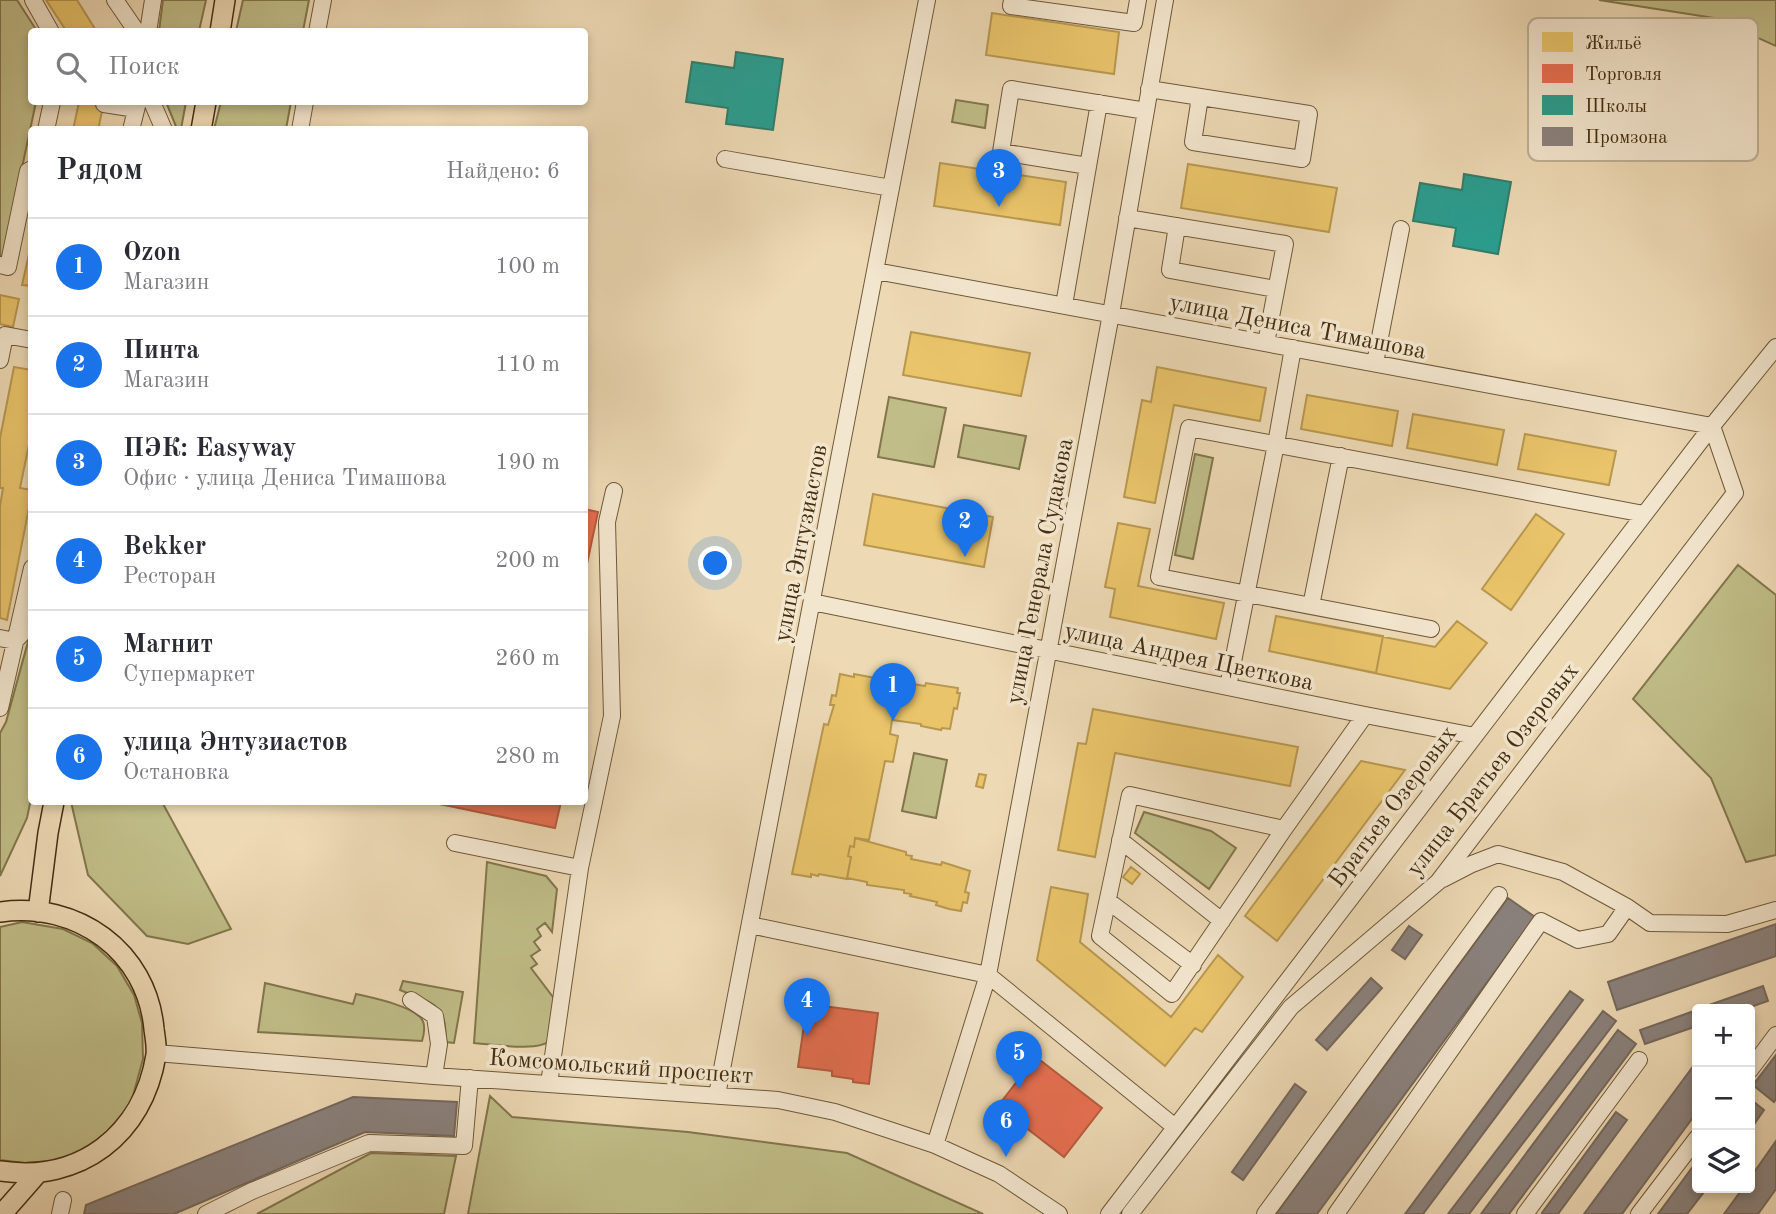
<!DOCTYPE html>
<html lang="ru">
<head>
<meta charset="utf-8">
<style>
	body { margin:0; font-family:"Old Standard TT",serif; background:#f7f7f7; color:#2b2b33 }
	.controls { position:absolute; right:21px; bottom:21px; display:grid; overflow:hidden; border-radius:7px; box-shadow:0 4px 10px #0003 }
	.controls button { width:63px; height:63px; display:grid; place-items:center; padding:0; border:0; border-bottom:2px solid #e1e1e2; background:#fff; color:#2b2b33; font:35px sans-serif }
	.you { position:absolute; left:716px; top:564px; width:24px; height:24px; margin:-18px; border:5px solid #fff; border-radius:50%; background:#1a73e8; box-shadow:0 0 0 10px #1a73e833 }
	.badge { display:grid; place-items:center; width:46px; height:46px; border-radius:50%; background:#1a73e8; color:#fff; font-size:23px; font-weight:700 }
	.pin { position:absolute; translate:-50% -58px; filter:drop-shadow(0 2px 4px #0008) }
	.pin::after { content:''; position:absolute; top:37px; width:24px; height:21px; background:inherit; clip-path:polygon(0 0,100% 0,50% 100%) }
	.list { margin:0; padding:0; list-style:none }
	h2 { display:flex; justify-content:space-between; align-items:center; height:91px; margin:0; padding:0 28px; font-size:30px }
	h2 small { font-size:23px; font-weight:400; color:#7c7c81 }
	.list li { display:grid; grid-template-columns:46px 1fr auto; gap:21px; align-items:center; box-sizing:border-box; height:98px; padding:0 28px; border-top:2px solid #e1e1e2 }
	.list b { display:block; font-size:26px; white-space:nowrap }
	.list p { margin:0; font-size:23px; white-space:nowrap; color:#7c7c81 }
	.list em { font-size:23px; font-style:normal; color:#7c7c81 }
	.icon { flex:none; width:38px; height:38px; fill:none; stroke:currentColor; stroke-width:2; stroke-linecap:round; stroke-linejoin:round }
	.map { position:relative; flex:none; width:1776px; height:1214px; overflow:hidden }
	.search { position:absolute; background:#fff; box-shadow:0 4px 10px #0003; left:28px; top:28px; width:560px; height:77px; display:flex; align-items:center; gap:18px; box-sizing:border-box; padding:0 24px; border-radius:7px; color:#7c7c81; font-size:26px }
	.panel { position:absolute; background:#fff; box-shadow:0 4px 10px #0003; left:28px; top:126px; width:560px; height:679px; border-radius:7px }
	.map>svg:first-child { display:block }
	.green { fill:#c0bd88; stroke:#82764c; stroke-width:2 }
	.homes { fill:#e9c46a; stroke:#b8974f; stroke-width:2 }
	.shops { fill:#e76f51; stroke:#b65c3e; stroke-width:2 }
	.schools { fill:#2a9d8f; stroke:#327c69; stroke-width:2 }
	.industry { fill:#8a817c; stroke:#75685c; stroke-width:2 }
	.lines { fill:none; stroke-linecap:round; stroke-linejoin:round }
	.minor-casing { stroke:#6e5939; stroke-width:18 }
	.major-casing { stroke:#442e10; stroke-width:22 }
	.minor { stroke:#f3e6ce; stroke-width:16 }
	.major { stroke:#edd9b4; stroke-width:19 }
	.labels { text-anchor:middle; stroke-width:7; stroke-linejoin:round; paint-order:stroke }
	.street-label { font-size:24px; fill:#442e10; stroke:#f3e6ce }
	.key { fill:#f3e6ce; stroke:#beaf95; stroke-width:2 }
	.key-label { font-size:19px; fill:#442e10 }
</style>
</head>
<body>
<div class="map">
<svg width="1776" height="1214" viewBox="0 0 1776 1214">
	<rect width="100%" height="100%" fill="#edd9b4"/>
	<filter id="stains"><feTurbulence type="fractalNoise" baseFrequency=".00286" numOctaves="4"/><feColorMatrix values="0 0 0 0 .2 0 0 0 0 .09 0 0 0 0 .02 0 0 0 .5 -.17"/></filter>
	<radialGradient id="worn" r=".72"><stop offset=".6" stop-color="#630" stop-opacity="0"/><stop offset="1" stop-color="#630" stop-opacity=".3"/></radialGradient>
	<path class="green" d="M0 0H17L37 31 32 32V102H36L3 257 0 256Z
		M163 0H206L199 31H159Z
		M243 0H309L303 31H236Z
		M1599 0H1776V46L1714 18Z
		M956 100 988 105 985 128 952 122Z
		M166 102H186L181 129H177Z
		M221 102H291L286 129H214Z
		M889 397 946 408 934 467 878 457Z
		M964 425 1026 436 1019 469 958 457Z
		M1195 454 1213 458 1193 559 1175 555Z
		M1738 565 1776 595V855L1746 862 1711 778 1633 699Z
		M31 635V799L27 818 0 876V733L6 722 29 638Z
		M914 753 947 760 936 818 902 811Z
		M71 802H162L231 929 188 944 147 936 88 875Z
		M1144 812 1211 831 1236 848 1209 889 1135 833Z
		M487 862 546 876 557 889 552 932 545 923 537 929 541 936 534 942 540 950 531 956 537 964 531 968 559 1005C557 1015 556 1030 551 1039 543 1053 489 1044 474 1043Z
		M22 922 63 929 92 943 117 966 134 995 142 1023 143 1059 131 1103 100 1141 64 1160 24 1163 0 1160V927Z
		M403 981 463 992 454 1043 445 1042C449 1004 430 1002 400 990Z
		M265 983 353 1004 356 994C373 998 409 1005 421 1018 426 1024 424 1035 422 1041L258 1032Z
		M490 1096 512 1117 688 1132 847 1153 983 1214H468Z
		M371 1153 456 1156 444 1214H257Z"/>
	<path class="homes" d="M46 0H77L97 32H67Z
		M992 13 1119 32 1114 74 986 55Z
		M79 102H104L98 130H73Z
		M940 163 1066 182 1060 225 934 206Z
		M1188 164 1337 188 1329 232 1181 208Z
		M32 241V286L22 285Z
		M0 295 19 299 13 327 0 324Z
		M911 332 1030 353 1021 396 903 375Z
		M14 367 32 370V430L20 488 32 490V492L7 620 0 618V506L3 488H0V438Z
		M1157 367 1266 388 1260 421 1174 405 1155 503 1124 497 1142 400 1151 402Z
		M1307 395 1398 411 1392 446 1301 429Z
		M1413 414 1504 430 1497 465 1407 448Z
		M1525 434 1616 451 1609 485 1518 469Z
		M873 494 993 517 984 567 864 545Z
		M1536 514 1564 534 1511 610 1482 589Z
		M1118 523 1150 529 1138 586 1224 603 1216 639 1110 617 1115 589 1105 587Z
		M1276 616 1383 636 1376 673 1269 651Z
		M1276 616 1435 647 1457 621 1487 643 1450 689 1269 651Z
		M840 674 854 677V674L886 680V684L890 685 891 682 905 685 906 679 913 681V684L925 686 926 683 958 688 957 693H960L957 709 954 708 950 729 942 728 941 730 921 726V724L892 720 890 734 898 736 893 762 885 761 869 840 855 838 854 847 850 846 848 856 851 857 847 879 819 874 818 876 811 874V877L792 874 824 724 828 725 834 705H830L832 695 836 696Z
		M1093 709 1298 747 1290 786 1115 753 1095 857 1058 850 1078 743 1086 744Z
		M1361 761 1405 770 1277 941 1245 916Z
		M979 774 986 775 983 788 976 786Z
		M855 838 906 852V855L912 856 911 859 941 865 942 862 970 871 965 892 969 893 967 903 963 902 961 911 949 909 936 905 937 902 910 896 911 894 904 893V890L867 885V882L847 878 851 857 848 856 850 846 854 847Z
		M1131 867 1140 874 1132 884 1123 877Z
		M1051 887 1088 894 1080 942 1171 1017 1218 955 1243 977 1202 1032 1195 1028 1165 1066 1037 960Z"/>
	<path class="shops" d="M584 509 598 512 584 578Z
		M430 802H561L555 828Z
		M807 1004 878 1013 869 1084 853 1082V1079L832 1076V1071L798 1067Z
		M1036 1057 1102 1108 1064 1157 998 1106Z"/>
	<path class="schools" d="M736 52 783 59 773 130 726 124 728 108 686 102 692 62 734 68Z
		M1464 174 1511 182 1498 254 1453 246 1456 228 1413 221 1420 183 1462 190Z"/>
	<path class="industry" d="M1508 898 1535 917 1317 1214H1276Z
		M1776 924V956L1617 1010 1608 982Z
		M1409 926 1422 935 1405 959 1392 950Z
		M1371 978 1382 988 1327 1050 1316 1040Z
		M1763 986 1768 1001 1745 1009H1698Z
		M1570 991 1583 1000 1423 1214H1405Z
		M1697 1010V1026L1645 1044 1640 1030Z
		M1603 1011 1616 1021 1469 1214H1448Z
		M1618 1030 1636 1044 1509 1214H1481Z
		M1776 1055V1099L1774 1102 1753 1085Z
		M1697 1061V1112L1622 1214H1584Z
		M1295 1084 1306 1092 1243 1180 1232 1172Z
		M353 1097 457 1102 454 1136 365 1132 174 1214H84L86 1205Z
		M1750 1099 1764 1110 1750 1130Z
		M1616 1112 1627 1120 1558 1214H1544L1542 1213Z
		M1776 1141V1189L1758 1214H1724L1743 1188H1750V1178Z
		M1697 1161V1188H1707L1687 1214H1658Z"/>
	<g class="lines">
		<g class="minor-casing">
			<path id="minor" d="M33 0 51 32
				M115 0 137 32
				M1012 0 1011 6 1134 23 1138 0
				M148 32 153 0
				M317 32 323 0
				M1149 89 1309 114 1302 159 1193 142 1200 97
				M152 102 164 130
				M104 104 136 109
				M46 130 52 102
				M131 130 138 102
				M300 130 305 102
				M725 159 891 188
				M1088 166 1001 152 1011 89 1146 111
				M1127 218 1285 244 1266 343
				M1177 226 1170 270 1276 289
				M0 265 8 267 28 171 32 169
				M876 271 1712 426
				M1064 305 1099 103
				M0 360 5 335 32 340
				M1375 363 1401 229
				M812 602 1365 715 1475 736
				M1311 606 1341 456
				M1431 629 1159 577 1189 428 1644 514
				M0 638 15 641 32 623
				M1228 687 1276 444 1293 348
				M0 708 32 568
				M1284 829 1172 994 1100 936 1130 795 1284 829 1365 715
				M1120 840 1222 921
				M455 843 580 868
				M1443 879 1472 864 1498 854 1563 872 1627 907 1650 923 1727 924 1776 910
				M1108 901 1193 965
				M750 925 988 975 1175 1127
				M411 1000 435 1016 439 1044 434 1076
				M156 1053 434 1076 778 1100 835 1112 935 1145 999 1174 1059 1214
				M1750 1070 1776 1035
				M549 1084 580 868 612 716 607 522 614 491
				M717 1095 927 0
				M935 1145 988 975 1111 314 1165 0
				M60 1214 63 1200
				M206 1214 252 1191 369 1143 464 1146 470 1078
				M1109 1214 1712 426 1776 347
				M1130 1214 1291 1007 1438 882 1735 493 1712 426
				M1265 1214 1499 895
				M1336 1214 1541 921 1578 940 1608 934 1627 907
				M1525 1214 1639 1060
				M1639 1214 1697 1138"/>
		</g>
		<g class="major-casing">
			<path id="major" d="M220 32 225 0
				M201 130 206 102
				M0 912C77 901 147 951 154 1029 155 1037 157 1047 156 1055 143 1135 80 1183 0 1171
				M38 912 48 833 54 802
				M2 1214 37 1174"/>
		</g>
		<use href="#minor" class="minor"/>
		<use href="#major" class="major"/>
	</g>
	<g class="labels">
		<g class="street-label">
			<text transform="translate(1298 326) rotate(11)" y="8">улица Дениса Тимашова</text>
			<text transform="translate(800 543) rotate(-79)" y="8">улица Энтузиастов</text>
			<text transform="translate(1039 571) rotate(-79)" y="8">улица Генерала Судакова</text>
			<text transform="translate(1189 656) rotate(12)" y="8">улица Андрея Цветкова</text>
			<text transform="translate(1492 769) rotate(-52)" y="8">улица Братьев Озеровых</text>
			<text transform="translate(1392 806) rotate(-53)" y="8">Братьев Озеровых</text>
			<text transform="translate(621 1066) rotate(4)" y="8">Комсомольский проспект</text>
		</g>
	</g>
	<rect x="1528" y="18" width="230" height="143" rx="10" class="key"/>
	<rect x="1542" y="32" width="31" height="20" fill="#e9c46a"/>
	<rect x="1542" y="64" width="31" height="19" fill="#e76f51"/>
	<rect x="1542" y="95" width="31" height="20" fill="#2a9d8f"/>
	<rect x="1542" y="127" width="31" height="19" fill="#8a817c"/>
	<g class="key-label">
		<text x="1585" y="49">Жильё</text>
		<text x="1585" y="80">Торговля</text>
		<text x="1585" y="112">Школы</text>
		<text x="1585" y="143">Промзона</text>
	</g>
	<rect width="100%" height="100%" filter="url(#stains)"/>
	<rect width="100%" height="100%" fill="url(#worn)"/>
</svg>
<div class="controls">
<button>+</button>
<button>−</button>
<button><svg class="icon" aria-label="layers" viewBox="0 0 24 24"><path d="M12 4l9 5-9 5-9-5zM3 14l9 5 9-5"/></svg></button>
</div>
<div class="you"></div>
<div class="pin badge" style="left:893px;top:721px">1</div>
<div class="pin badge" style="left:965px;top:557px">2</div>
<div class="pin badge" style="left:999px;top:207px">3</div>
<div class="pin badge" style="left:807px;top:1036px">4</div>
<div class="pin badge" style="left:1019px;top:1089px">5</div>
<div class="pin badge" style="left:1006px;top:1157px">6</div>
<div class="search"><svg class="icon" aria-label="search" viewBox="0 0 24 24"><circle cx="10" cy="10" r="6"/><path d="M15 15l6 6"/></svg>Поиск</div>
<section class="panel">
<h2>Рядом<small>Найдено: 6</small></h2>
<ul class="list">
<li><span class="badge">1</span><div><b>Ozon</b><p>Магазин</p></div><em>100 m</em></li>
<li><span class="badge">2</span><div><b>Пинта</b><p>Магазин</p></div><em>110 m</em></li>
<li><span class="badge">3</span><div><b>ПЭК: Easyway</b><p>Офис · улица Дениса Тимашова</p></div><em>190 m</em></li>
<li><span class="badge">4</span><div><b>Bekker</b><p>Ресторан</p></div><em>200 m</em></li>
<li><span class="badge">5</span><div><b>Магнит</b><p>Супермаркет</p></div><em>260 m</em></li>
<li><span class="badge">6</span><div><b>улица Энтузиастов</b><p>Остановка</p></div><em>280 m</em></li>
</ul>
</section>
</div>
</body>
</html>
